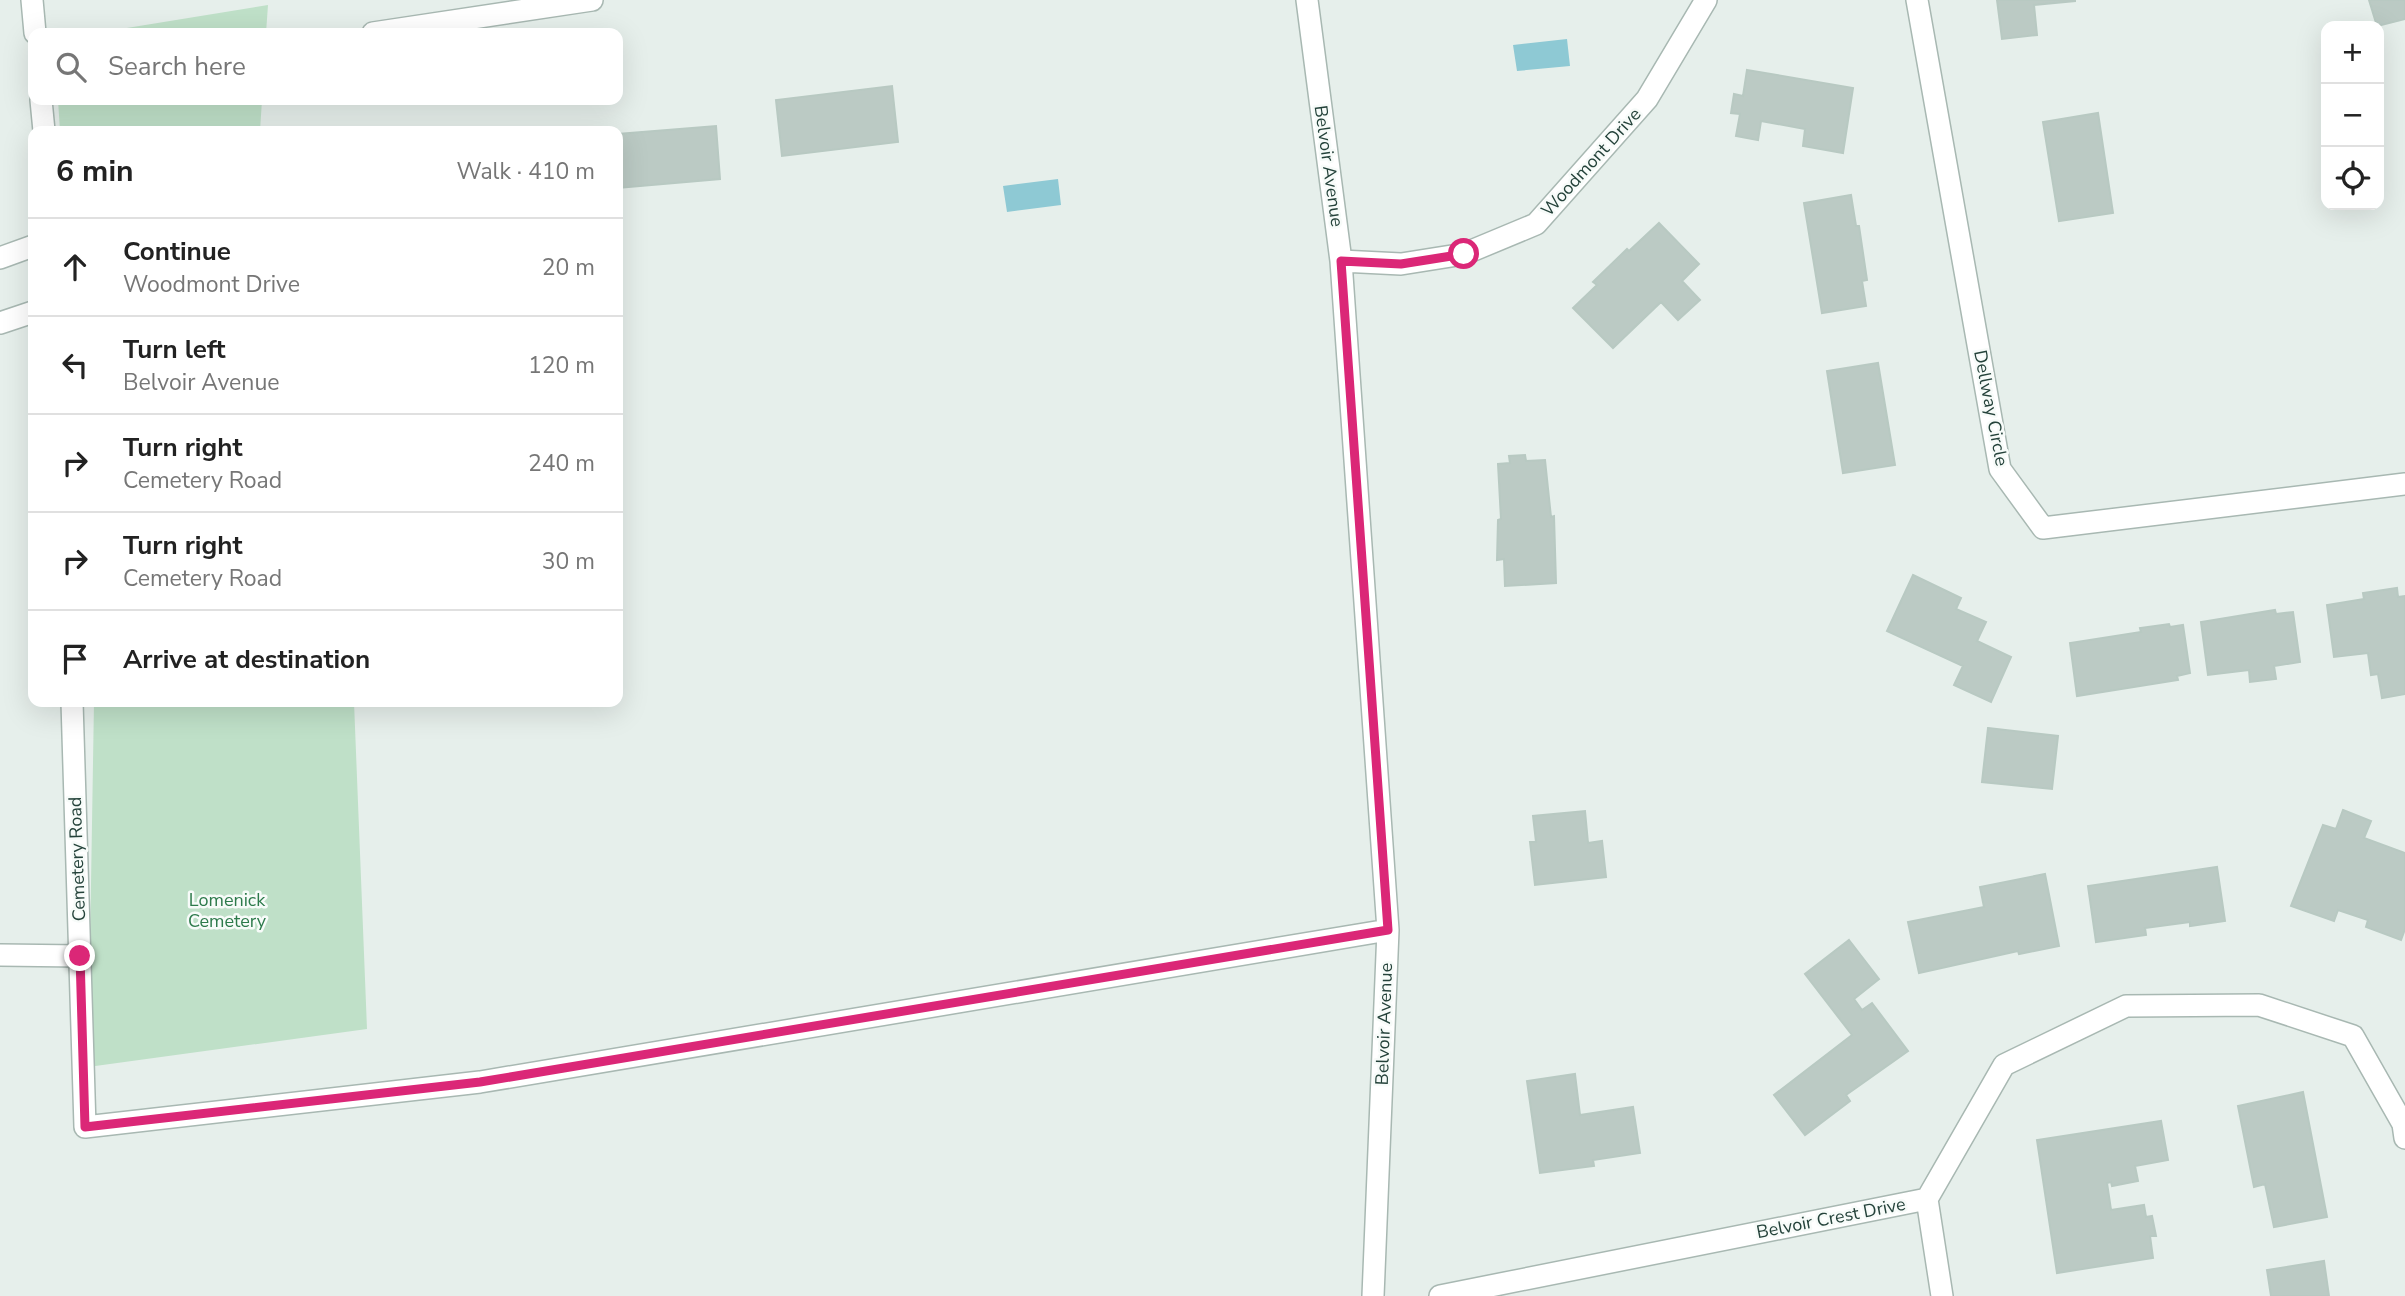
<!DOCTYPE html>
<html lang="en">
<head>
<meta charset="utf-8">
<style>
	body { margin:0; font-family:"Nunito Sans",sans-serif; background:#f2f2f2; color:#222 }
	.controls { position:absolute; right:21px; top:21px; display:grid; overflow:hidden; border-radius:14px; box-shadow:0 7px 28px #0002 }
	.controls button { width:63px; height:63px; display:grid; place-items:center; padding:0; border:0; border-bottom:2px solid #e0e0e0; background:#fff; color:#222; font:35px sans-serif }
	.stop { position:absolute; width:21px; height:21px; margin:-16px; border:5px solid #db2777; border-radius:50%; background:#fff }
	.stop.end { background:#db2777; border-color:#fff; box-shadow:0 2px 7px #0008 }
	.list { margin:0; padding:0; list-style:none }
	h2 { display:flex; justify-content:space-between; align-items:center; height:91px; margin:0; padding:0 28px; font-size:30px }
	h2 small { font-size:23px; font-weight:400; color:#767676 }
	.list li { display:grid; grid-template-columns:46px 1fr auto; gap:21px; align-items:center; box-sizing:border-box; height:98px; padding:0 28px; border-top:2px solid #e0e0e0 }
	.list b { display:block; font-size:26px; white-space:nowrap }
	.list p { margin:0; font-size:23px; white-space:nowrap; color:#767676 }
	.list em { font-size:23px; font-style:normal; color:#767676 }
	.icon { flex:none; width:38px; height:38px; fill:none; stroke:currentColor; stroke-width:2; stroke-linecap:round; stroke-linejoin:round }
	.map { position:relative; flex:none; width:2405px; height:1296px; overflow:hidden }
	.search { position:absolute; background:#fff; box-shadow:0 7px 28px #0002; left:28px; top:28px; width:595px; height:77px; display:flex; align-items:center; gap:18px; box-sizing:border-box; padding:0 24px; border-radius:14px; color:#767676; font-size:26px }
	.panel { position:absolute; background:#fff; box-shadow:0 7px 28px #0002; left:28px; top:126px; width:595px; height:581px; border-radius:14px }
	.map>svg:first-child { display:block }
	.green { fill:#bfe0c8 }
	.water { fill:#8ec9d4 }
	.building { fill:#bbcac4; stroke:#b8c9c2; stroke-width:2 }
	.lines { fill:none; stroke-linecap:round; stroke-linejoin:round }
	.minor-casing { stroke:#a8b8b2; stroke-width:24 }
	.minor { stroke:#fff; stroke-width:21 }
	.route { stroke:#db2777; stroke-width:9 }
	.labels { text-anchor:middle; stroke-width:5; stroke-linejoin:round; paint-order:stroke }
	.street-label { font-size:18px; fill:#24423a; stroke:#f7fbf9 }
	.park-label { font-size:18px; fill:#2d7a4b; stroke:#f7fbf9 }
</style>
</head>
<body>
<div class="map">
<svg width="2405" height="1296" viewBox="0 0 2405 1296">
	<rect width="100%" height="100%" fill="#e6efeb"/>
	<path class="green" d="M268 5 266 33H96Z
		M58 100H262L260 131H60Z
		M94 702H354L367 1029 88 1067Z"/>
	<path class="water" d="M1567 39 1570 66 1517 71 1513 45Z
		M1058 179 1061 205 1007 212 1003 186Z"/>
	<path class="building" d="M1997 0H2075V1L2034 5 2037 35 2002 39Z
		M2369 0H2405V19L2377 26Z
		M1747 70 1853 88 1843 153 1803 146 1805 129 1761 121 1758 140 1736 136 1740 114 1731 113 1734 94 1743 96Z
		M892 86 898 142 782 156 776 100Z
		M2098 113 2113 213 2059 221 2043 122Z
		M716 126 720 179 618 188V134Z
		M1851 195 1856 226H1859L1867 280 1862 281 1866 306 1822 313 1804 203Z
		M1659 223 1699 264 1682 281 1700 300 1678 320 1661 302 1613 348 1573 308 1597 285 1593 282 1627 249 1629 251Z
		M1878 363 1895 465 1843 473 1827 371Z
		M1525 455 1526 461 1545 460 1551 517 1554 516 1556 583 1505 586 1504 559 1497 560 1498 520 1501 519 1498 464 1510 463 1509 456Z
		M1913 575 1961 598 1956 609 1986 622 1977 641 2011 657 1991 702 1954 685 1963 666 1887 631Z
		M2397 588 2398 597 2405 596V694L2382 698 2378 674 2371 675 2368 653 2334 657 2327 605 2364 599 2363 593Z
		M2275 610 2276 614 2293 612 2300 662 2274 666 2276 679 2250 682 2249 670 2208 675 2201 622Z
		M2169 624 2170 627 2183 625 2190 673 2177 676 2178 680 2077 696 2070 643 2141 632 2140 628Z
		M1988 728 2058 736 2052 789 1982 782Z
		M2343 810 2371 821 2364 838 2405 853V929L2401 940 2366 927 2368 920 2338 910 2334 921 2291 906 2323 825 2336 829Z
		M1585 811 1588 843 1602 841 1606 877 1535 885 1530 842H1536L1533 816Z
		M2217 867 2225 921 2190 926V922L2145 928 2146 935 2096 942 2088 886Z
		M2045 874 2059 946 2019 954 2018 951 1919 973 1908 922 1984 907 1980 887Z
		M1849 940 1879 979 1854 999 1862 1010 1872 1003 1908 1051 1846 1095 1850 1101 1805 1135 1774 1095 1852 1035 1805 974Z
		M1575 1074 1580 1115 1633 1107 1640 1153 1593 1160 1594 1166 1540 1173 1527 1081Z
		M2303 1092 2327 1217 2274 1227 2265 1184 2254 1187 2238 1106Z
		M2161 1121 2168 1160 2135 1166 2138 1181 2112 1186 2111 1182 2107 1183 2111 1210 2144 1205 2146 1217 2152 1216 2156 1236H2150L2153 1258 2057 1273 2037 1140Z
		M2324 1261 2329 1296H2271L2267 1270Z"/>
	<g class="lines">
		<g class="minor-casing">
			<path id="minor" d="M32 0 35 33
				M1307 0 1341 261 1388 930 1373 1296
				M1917 0 2000 469 2043 528 2405 484
				M373 33 592 0
				M41 100 44 131
				M0 258 33 246
				M1341 261 1401 264 1464 254 1536 224 1647 99 1706 0
				M0 323 33 312
				M72 702 85 1127 480 1082 1388 930
				M0 955 80 956
				M1927 1199 1942 1296
				M1440 1296 1927 1199 2004 1065 2126 1006 2259 1005 2353 1036 2403 1124 2405 1138"/>
		</g>
		<use href="#minor" class="minor"/>
	</g>
	<g class="lines">
		<path class="route" d="M80 956 85 1127 480 1082 1388 930 1341 261 1401 264 1464 254"/>
	</g>
	<g class="labels">
		<g class="street-label">
			<text transform="translate(1591 162) rotate(-48)" y="6">Woodmont Drive</text>
			<text transform="translate(1329 166) rotate(82)" y="6">Belvoir Avenue</text>
			<text transform="translate(1991 408) rotate(79)" y="6">Dellway Circle</text>
			<text transform="translate(77 859) rotate(-92)" y="6">Cemetery Road</text>
			<text transform="translate(1384 1024) rotate(-88)" y="6">Belvoir Avenue</text>
			<text transform="translate(1831 1218) rotate(-11)" y="6">Belvoir Crest Drive</text>
		</g>
		<g class="park-label">
			<text x="227" y="906">Lomenick<tspan x="227" dy="21">Cemetery</tspan></text>
		</g>
	</g>
</svg>
<div class="controls">
<button>+</button>
<button>−</button>
<button><svg class="icon" aria-label="locate" viewBox="0 0 24 24"><circle cx="12" cy="12" r="6"/><path d="M12 2v4M12 18v4M2 12h4M18 12h4"/></svg></button>
</div>
<div class="stop" style="left:1464px;top:254px"></div>
<div class="stop end" style="left:80px;top:956px"></div>
<div class="search"><svg class="icon" aria-label="search" viewBox="0 0 24 24"><circle cx="10" cy="10" r="6"/><path d="M15 15l6 6"/></svg>Search here</div>
<section class="panel">
<h2>6 min<small>Walk · 410 m</small></h2>
<ul class="list">
<li><svg class="icon" aria-label="ahead" viewBox="0 0 24 24"><path d="M12 20V5M6 11l6-6 6 6"/></svg><div><b>Continue</b><p>Woodmont Drive</p></div><em>20 m</em></li>
<li><svg class="icon" aria-label="left" viewBox="0 0 24 24"><path d="M17 20v-9H6M10 6l-5 5 5 5"/></svg><div><b>Turn left</b><p>Belvoir Avenue</p></div><em>120 m</em></li>
<li><svg class="icon" aria-label="right" viewBox="0 0 24 24"><path d="M7 20v-9h11M14 6l5 5-5 5"/></svg><div><b>Turn right</b><p>Cemetery Road</p></div><em>240 m</em></li>
<li><svg class="icon" aria-label="right" viewBox="0 0 24 24"><path d="M7 20v-9h11M14 6l5 5-5 5"/></svg><div><b>Turn right</b><p>Cemetery Road</p></div><em>30 m</em></li>
<li><svg class="icon" aria-label="arrive" viewBox="0 0 24 24"><path d="M6 21V4h12l-3 4 3 4H6"/></svg><div><b>Arrive at destination</b></div></li>
</ul>
</section>
</div>
</body>
</html>
